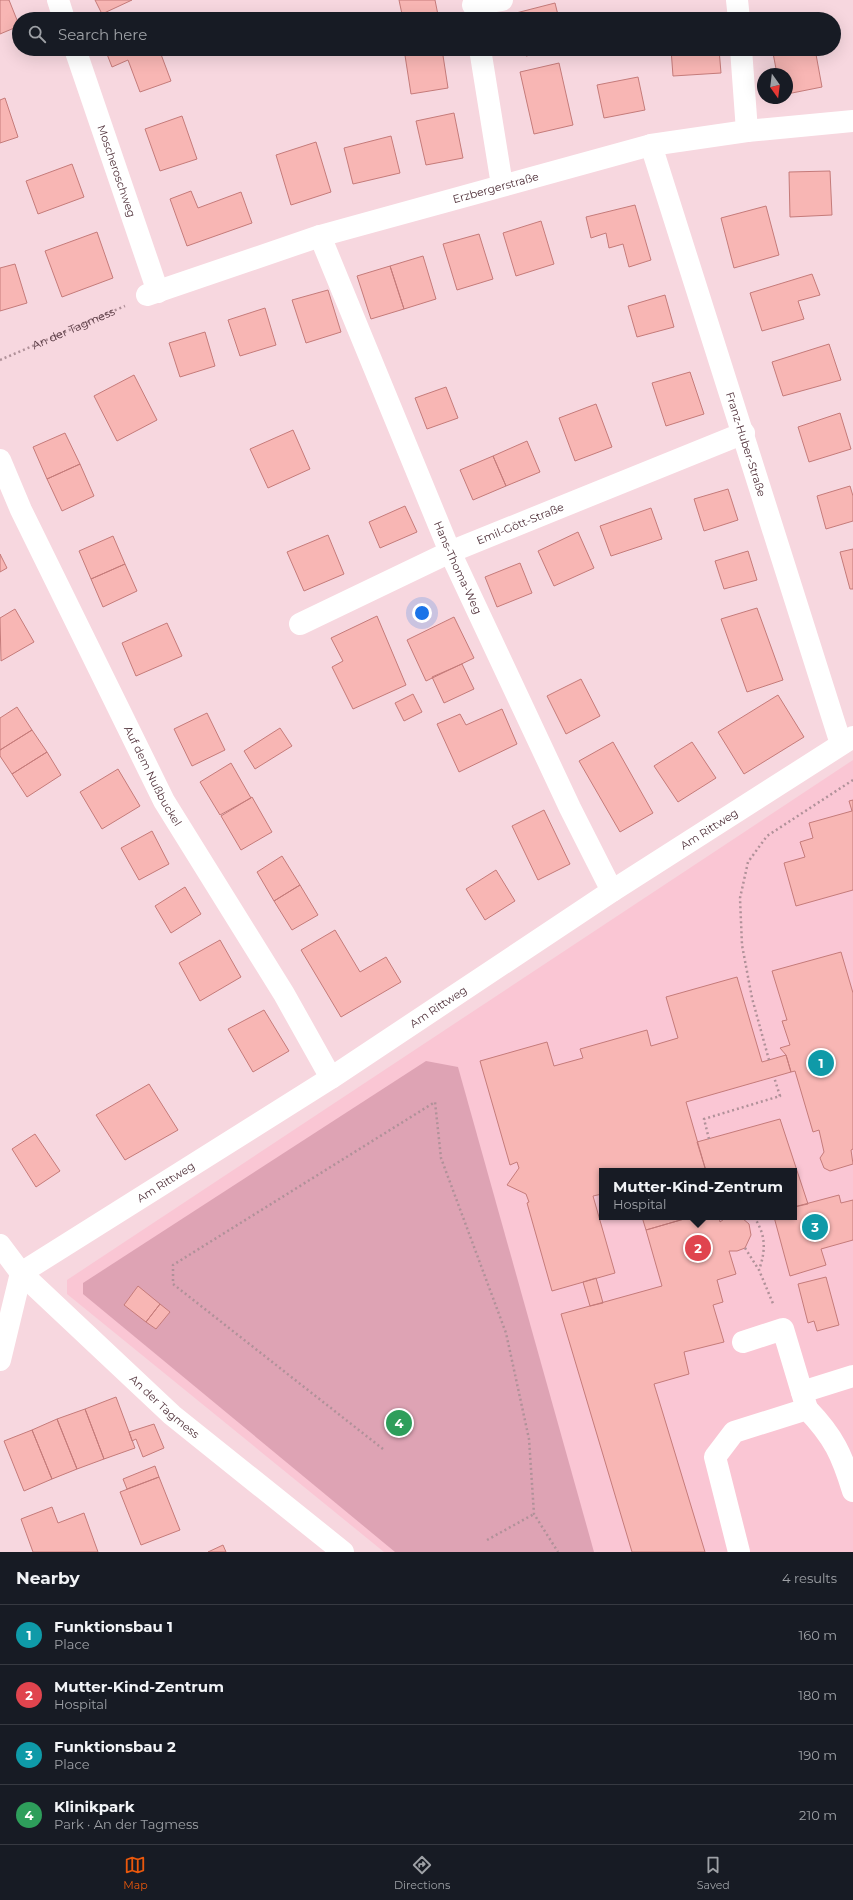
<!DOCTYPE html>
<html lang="en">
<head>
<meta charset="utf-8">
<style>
	body { margin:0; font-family:Montserrat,sans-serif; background:#20242c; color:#f1f3f6 }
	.compass { position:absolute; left:757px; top:68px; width:36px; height:36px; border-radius:50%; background:#171b24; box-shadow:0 4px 16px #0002; rotate:166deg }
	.you { position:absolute; left:422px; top:613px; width:14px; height:14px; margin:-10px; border:3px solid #fff; border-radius:50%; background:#1a73e8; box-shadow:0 0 0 6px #1a73e833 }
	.badge { display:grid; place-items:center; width:26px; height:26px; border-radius:50%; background:#ea580c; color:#fff; font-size:13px; font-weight:700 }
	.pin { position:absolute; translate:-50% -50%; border:2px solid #fff; box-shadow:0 1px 4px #0006 }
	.popup { position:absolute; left:599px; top:1168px; width:198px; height:52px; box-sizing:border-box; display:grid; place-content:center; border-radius:0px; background:#171b24; filter:drop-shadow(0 1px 3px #0005); font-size:13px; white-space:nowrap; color:#9ea1a6 }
	.popup b { font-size:15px; color:#f1f3f6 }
	.popup::after { content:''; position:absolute; left:50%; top:100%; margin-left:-8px; border:8px solid transparent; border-top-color:#171b24 }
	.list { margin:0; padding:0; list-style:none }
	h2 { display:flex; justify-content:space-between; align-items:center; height:52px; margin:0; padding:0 16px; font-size:17px }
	h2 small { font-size:13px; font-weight:400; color:#9ea1a6 }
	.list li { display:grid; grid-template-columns:26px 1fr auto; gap:12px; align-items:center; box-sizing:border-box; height:60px; padding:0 16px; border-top:1px solid #363941 }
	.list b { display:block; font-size:15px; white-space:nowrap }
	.list p { margin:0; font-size:13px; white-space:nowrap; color:#9ea1a6 }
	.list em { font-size:13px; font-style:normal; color:#9ea1a6 }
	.icon { flex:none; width:22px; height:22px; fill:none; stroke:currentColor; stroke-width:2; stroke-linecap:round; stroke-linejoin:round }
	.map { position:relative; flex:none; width:853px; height:1552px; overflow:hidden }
	.search { position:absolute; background:#171b24; box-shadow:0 4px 16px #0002; left:12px; right:12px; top:12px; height:44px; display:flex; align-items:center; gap:10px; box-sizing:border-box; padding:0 14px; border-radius:22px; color:#9ea1a6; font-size:15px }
	.sheet { height:292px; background:#171b24 }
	nav { display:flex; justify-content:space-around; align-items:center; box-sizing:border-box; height:56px; border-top:1px solid #363941; background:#171b24; font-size:11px; color:#9ea1a6 }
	nav a { display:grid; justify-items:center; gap:2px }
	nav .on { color:#ea580c }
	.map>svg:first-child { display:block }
	.built { fill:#fac6d4; fill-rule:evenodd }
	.green { fill:#dea3b4 }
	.building { fill:#f8b6b4; stroke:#c57b7a }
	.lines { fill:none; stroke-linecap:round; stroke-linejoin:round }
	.path { stroke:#b09199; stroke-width:2.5; stroke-dasharray:2 3; stroke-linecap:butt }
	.minor { stroke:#fff; stroke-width:22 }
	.labels { text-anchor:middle; stroke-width:3; stroke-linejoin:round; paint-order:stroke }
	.street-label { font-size:11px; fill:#51323b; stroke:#f7d7df }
</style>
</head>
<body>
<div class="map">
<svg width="853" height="1552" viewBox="0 0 853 1552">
	<rect width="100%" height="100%" fill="#f7d7df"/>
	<path class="built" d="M853 760V1552H384L67 1294V1280ZM602 1171H794V1217H602Z"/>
	<path class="green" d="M426 1061 458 1067 594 1552H395L83 1294V1283Z"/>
	<path class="building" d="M0 0H9L19 25V26L0 34Z
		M95 0H132L102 14Z
		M399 0H435L438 15 416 19H403Z
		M555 3 559 19H518L516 13Z
		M717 15V19H668V18Z
		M105 49H159L171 81 140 92 128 60 112 67Z
		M404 49H442L448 88 411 94Z
		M525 49H557L526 56Z
		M671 49H719L721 73 673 76Z
		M797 49H815L822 87 787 94V74H777L773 53Z
		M559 63 573 125 534 134 520 72Z
		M638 77 645 110 604 118 597 85Z
		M5 98 18 137 0 143V100Z
		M454 113 463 158 426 165 416 121Z
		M182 116 197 159 160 171 145 129Z
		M391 136 400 173 353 184 344 148Z
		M316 142 331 192 291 205 276 155Z
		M72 164 84 197 38 214 26 181Z
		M830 171 832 215 790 217 789 172Z
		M191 191 198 208 241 192 252 223 187 246 170 199Z
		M635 205 651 260 629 267 623 244 609 248 606 233 591 238 586 217Z
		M766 206 779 255 734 268 721 218Z
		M541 221 554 264 516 276 503 233Z
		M97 232 113 278 62 297 45 251Z
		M479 234 493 279 457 290 443 244Z
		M423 256 436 299 404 309 390 266Z
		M15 264 27 303 0 311V268Z
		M390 266 404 309 371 319 357 276Z
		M812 274 820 295 798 301 804 319 762 331 750 293Z
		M328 290 341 332 306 343 292 300Z
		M665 295 674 327 637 337 628 306Z
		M265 308 276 345 240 356 228 320Z
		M205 332 215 366 180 377 169 343Z
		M829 344 841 380 783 396 772 362Z
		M690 372 704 414 666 426 652 383Z
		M134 375 157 420 117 441 94 396Z
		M446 387 458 418 427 429 415 398Z
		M596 404 612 447 575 461 559 418Z
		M840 413 851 449 809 462 798 427Z
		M293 430 310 469 268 488 250 449Z
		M65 433 80 464 47 479 33 447Z
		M527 441 540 472 506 486 493 456Z
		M493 456 506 486 473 500 460 470Z
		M80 464 94 496 62 511 47 479Z
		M850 486 853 496V521L826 529 817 496Z
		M728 489 738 520 704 531 694 499Z
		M405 506 417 532 380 548 369 522Z
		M651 508 662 539 611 556 600 526Z
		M578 532 594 568 554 586 538 551Z
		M328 535 344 574 304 591 287 552Z
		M113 536 125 564 91 579 79 551Z
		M853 549V589H850L840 552Z
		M748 551 757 580 724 589 715 561Z
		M0 554 7 568 0 572Z
		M520 563 532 593 497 607 485 577Z
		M125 564 137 591 103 607 91 579Z
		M757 608 783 680 747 692 721 619Z
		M15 609 34 642 1 661 0 618Z
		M377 616 406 685 353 709 332 667 343 661 331 638Z
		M454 617 474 658 426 681 407 640Z
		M167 623 182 656 136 676 122 643Z
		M462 664 474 689 444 703 432 677Z
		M581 679 600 716 566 734 547 696Z
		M413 694 422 712 404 721 395 703Z
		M778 695 804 737 744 774 718 732Z
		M17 707 32 730 0 750V718Z
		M502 709 517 744 459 772 437 724 460 714 466 725Z
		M207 713 225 750 192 766 174 729Z
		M280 728 292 746 255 769 244 751Z
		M32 730 47 752 12 774 0 756V750Z
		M613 742 653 813 620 832 579 761Z
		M692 742 716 778 678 802 654 766Z
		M47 752 61 775 27 797 12 774Z
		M231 763 251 798 220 815 200 782Z
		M118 769 140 806 102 829 80 792Z
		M252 797 272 832 241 850 221 816Z
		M853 800V890L796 906 784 863 805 857 800 842 813 838 809 823 852 811 849 801Z
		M544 810 570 864 538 880 512 826Z
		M152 831 169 864 139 880 121 848Z
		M282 856 300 885 274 901 257 872Z
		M496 870 515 901 485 920 466 889Z
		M300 885 318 915 292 930 274 901Z
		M185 887 201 914 171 933 155 906Z
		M335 930 360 972 386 957 401 982 341 1017 301 950Z
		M220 940 241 977 200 1001 179 963Z
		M841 952 853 993V1149L851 1150 853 1164 830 1171 824 1168 820 1158 824 1152 819 1130 813 1132 795 1071 791 1072 786 1055 780 1048 790 1045 782 1021 787 1020 772 971Z
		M737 977 762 1062 786 1055 791 1072 686 1102 706 1171H602V1194L593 1196 615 1273 552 1291 527 1203 529 1202 526 1194 507 1185 519 1168 517 1162 510 1165 480 1061 547 1042 554 1066 583 1058 580 1049 647 1030 651 1046 678 1038 666 997Z
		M264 1010 289 1051 253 1072 228 1029Z
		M149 1084 178 1130 125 1160 96 1115Z
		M780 1119 808 1204 794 1207V1171H761L760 1169 751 1171H706L697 1142Z
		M35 1134 60 1171 36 1187 12 1149Z
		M839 1195 841 1203 853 1200V1240L821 1249 826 1265 790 1276 774 1217H794V1207Z
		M642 1217H691L646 1230Z
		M691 1217H719L720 1222 727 1217 742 1218 749 1224 751 1235 745 1248 737 1251H729L736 1274 717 1280 723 1302 713 1305 724 1342 684 1352 689 1374 654 1384 705 1552H632L561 1314 662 1286 646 1230Z
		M826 1277 839 1325 817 1331 814 1321 808 1323 798 1284Z
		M596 1278 603 1303 590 1306 583 1282Z
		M138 1286 160 1304 146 1322 124 1305Z
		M160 1304 170 1312 156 1329 146 1322Z
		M116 1397 135 1448 104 1459 85 1409Z
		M85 1409 104 1459 77 1469 57 1419Z
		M57 1419 77 1469 52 1479 32 1430Z
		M154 1424 164 1448 143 1457 136 1439 132 1441 129 1432Z
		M32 1430 52 1479 24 1491 4 1441Z
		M155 1466 159 1477 127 1489 123 1479Z
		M159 1477 180 1530 141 1545 120 1492Z
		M52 1507 58 1523 84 1513 98 1552H33L21 1519Z
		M223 1545 226 1552H208Z"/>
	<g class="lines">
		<g class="path">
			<path id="s1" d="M0 360 125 306"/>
			<path d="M769 1060 752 998 742 945 740 898 748 862 767 836 853 780"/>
			<path d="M709 1139 704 1119 780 1096 774 1077"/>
			<path d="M754 1217C766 1235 766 1250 759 1270"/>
			<path d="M745 1248 759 1270 774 1306"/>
			<path d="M383 1449 173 1284V1265L435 1102 441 1158 506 1333 529 1439 534 1514 558 1552"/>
			<path d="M487 1540 534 1514"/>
		</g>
		<g class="minor">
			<path d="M58 0 64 19"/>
			<path d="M737 0 739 19"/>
			<path d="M473 5 502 0"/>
			<path id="s2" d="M75 49 158 292"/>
			<path d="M480 49 502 185"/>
			<path d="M741 49 747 131"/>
			<path id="s3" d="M651 145 841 744"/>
			<path id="s4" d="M320 236 450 552 570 808 612 891"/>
			<path id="s5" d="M147 295 320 236 651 145 747 131 853 121"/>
			<path id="s6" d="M0 460 21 510 164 801 284 994 331 1078"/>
			<path id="s7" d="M300 624 450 552 744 433"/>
			<path id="s8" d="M0 1245 21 1273 172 1415 343 1552"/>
			<path id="s9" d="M21 1273 331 1078 612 891 853 737"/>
			<path d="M743 1342 783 1329 807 1409"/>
			<path d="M0 1360 21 1273"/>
			<path d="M802 1392 853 1376"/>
			<path d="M739 1552 715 1457 734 1432 807 1409C834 1437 842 1455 853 1491"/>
		</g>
	</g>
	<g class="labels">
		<g class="street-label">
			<text dy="4" stroke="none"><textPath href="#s2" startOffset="129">Moscheroschweg</textPath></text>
			<text dy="4" stroke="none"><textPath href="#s5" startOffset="365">Erzbergerstraße</textPath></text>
			<text dy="4" stroke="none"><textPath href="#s1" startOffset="80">An der Tagmess</textPath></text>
			<text dy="4" stroke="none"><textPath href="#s3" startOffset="314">Franz-Huber-Straße</textPath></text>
			<text dy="4" stroke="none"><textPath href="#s7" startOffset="242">Emil-Gött-Straße</textPath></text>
			<text dy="4" stroke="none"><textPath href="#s4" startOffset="359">Hans-Thoma-Weg</textPath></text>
			<text dy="4" stroke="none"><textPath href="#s6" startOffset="351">Auf dem Nußbuckel</textPath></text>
			<text dy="4" stroke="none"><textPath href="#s9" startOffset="819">Am Rittweg</textPath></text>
			<text dy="4" stroke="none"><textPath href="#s9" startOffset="495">Am Rittweg</textPath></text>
			<text dy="4" stroke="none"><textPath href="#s9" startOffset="171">Am Rittweg</textPath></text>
			<text dy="4" stroke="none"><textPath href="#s8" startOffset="231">An der Tagmess</textPath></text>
		</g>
	</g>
</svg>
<svg class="compass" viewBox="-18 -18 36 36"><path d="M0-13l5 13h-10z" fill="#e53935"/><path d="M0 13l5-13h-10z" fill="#9ea1a6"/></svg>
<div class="you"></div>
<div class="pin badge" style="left:821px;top:1063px;background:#0f9aa8">1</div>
<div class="pin badge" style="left:698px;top:1248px;background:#e0444e">2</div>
<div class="popup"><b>Mutter-Kind-Zentrum</b>Hospital</div>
<div class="pin badge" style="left:815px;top:1227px;background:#0f9aa8">3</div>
<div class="pin badge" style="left:399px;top:1423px;background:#2e9e5b">4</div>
<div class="search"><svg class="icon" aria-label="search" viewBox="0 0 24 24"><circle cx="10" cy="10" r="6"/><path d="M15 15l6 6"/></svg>Search here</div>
</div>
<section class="sheet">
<h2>Nearby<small>4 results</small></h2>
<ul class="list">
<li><span class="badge" style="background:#0f9aa8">1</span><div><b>Funktionsbau 1</b><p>Place</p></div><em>160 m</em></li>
<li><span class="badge" style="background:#e0444e">2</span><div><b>Mutter-Kind-Zentrum</b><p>Hospital</p></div><em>180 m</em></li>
<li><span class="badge" style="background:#0f9aa8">3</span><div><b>Funktionsbau 2</b><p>Place</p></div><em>190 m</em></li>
<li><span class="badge" style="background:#2e9e5b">4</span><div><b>Klinikpark</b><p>Park · An der Tagmess</p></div><em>210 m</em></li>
</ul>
</section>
<nav>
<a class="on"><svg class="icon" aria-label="map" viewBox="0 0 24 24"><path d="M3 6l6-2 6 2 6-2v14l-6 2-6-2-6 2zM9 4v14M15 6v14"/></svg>Map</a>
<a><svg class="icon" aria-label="directions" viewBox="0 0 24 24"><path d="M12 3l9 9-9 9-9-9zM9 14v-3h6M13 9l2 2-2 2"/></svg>Directions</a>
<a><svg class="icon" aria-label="saved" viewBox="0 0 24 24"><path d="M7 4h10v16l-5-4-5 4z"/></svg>Saved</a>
</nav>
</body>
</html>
